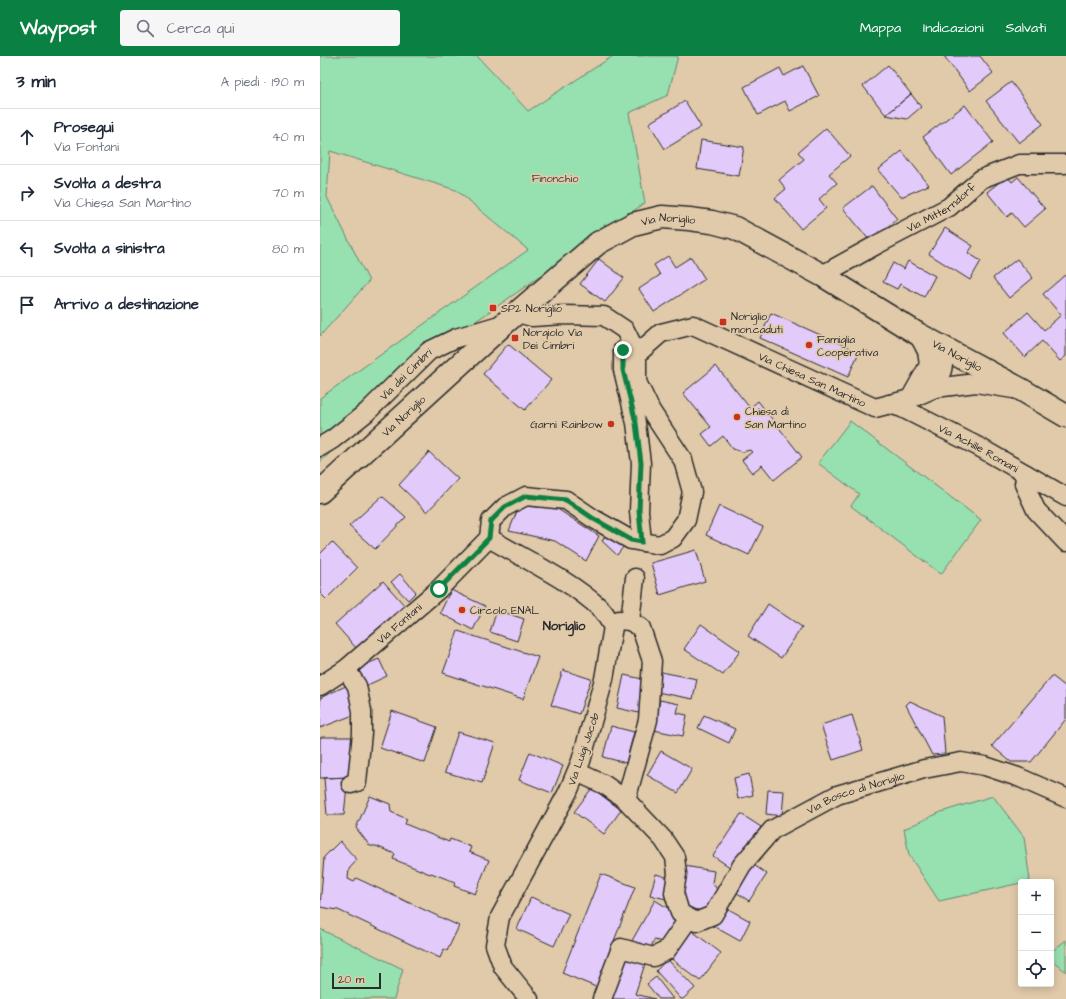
<!DOCTYPE html>
<html lang="it">
<head>
<meta charset="utf-8">
<style>
	body { margin:0; font-family:"Architects Daughter",sans-serif; background:#f6f6f7; color:#1f2937 }
	.controls { position:absolute; right:12px; bottom:12px; display:grid; overflow:hidden; border-radius:4px; box-shadow:0 2px 10px #0003 }
	.controls button { width:36px; height:36px; display:grid; place-items:center; padding:0; border:0; border-bottom:1px solid #e0e1e3; background:#fff; color:#1f2937; font:20px sans-serif }
	.scale { position:absolute; left:12px; bottom:10px; width:49px; box-sizing:border-box; padding-left:4px; border:2px solid #2b2b2b; border-top:0; font-size:11px; line-height:14px; white-space:nowrap; color:#2b2b2b; -webkit-text-stroke:3px #e1caaa; paint-order:stroke }
	.stop { position:absolute; width:12px; height:12px; margin:-9px; border:3px solid #0b8043; border-radius:50%; background:#fff }
	.stop.end { background:#0b8043; border-color:#fff; box-shadow:0 1px 4px #0008 }
	.list { margin:0; padding:0; list-style:none }
	h2 { display:flex; justify-content:space-between; align-items:center; height:52px; margin:0; padding:0 16px; font-size:17px }
	h2 small { font-size:13px; font-weight:400; color:#747a83 }
	.list li { display:grid; grid-template-columns:26px 1fr auto; gap:12px; align-items:center; box-sizing:border-box; height:56px; padding:0 16px; border-top:1px solid #e0e1e3 }
	.list b { display:block; font-size:15px; white-space:nowrap }
	.list p { margin:0; font-size:13px; white-space:nowrap; color:#747a83 }
	.list em { font-size:13px; font-style:normal; color:#747a83 }
	.icon { flex:none; width:22px; height:22px; fill:none; stroke:currentColor; stroke-width:2; stroke-linecap:round; stroke-linejoin:round }
	.map { position:relative; flex:none; width:746px; height:943px; overflow:hidden }
	header { display:flex; align-items:center; gap:24px; box-sizing:border-box; height:56px; padding:0 20px; background:#0b8043; color:#fff }
	header strong { font-size:19px }
	nav { display:flex; gap:22px; margin-inline-start:auto; font-size:14px }
	.search { width:280px; height:36px; background:#f6f6f7; display:flex; align-items:center; gap:10px; box-sizing:border-box; padding:0 14px; border-radius:4px; color:#747a83; font-size:15px }
	main { display:flex }
	aside { flex:1; background:#fff }
	.map>svg:first-child { display:block }
	.green { fill:#97e0b0; stroke:#61866e }
	.building { fill:#e2cafa; stroke:#2b2b2b }
	.lines { fill:none; stroke-linecap:round; stroke-linejoin:round }
	.minor-casing { stroke:#2b2b2b; stroke-width:21 }
	.major-casing { stroke:#2b2b2b; stroke-width:25 }
	.minor { stroke:#e1caaa; stroke-width:18 }
	.major { stroke:#e1caaa; stroke-width:22 }
	.route { stroke:#0b8043; stroke-width:5 }
	.poi-dot { fill:#c8321e; stroke:#e1caaa; stroke-width:1.5 }
	.labels { text-anchor:middle; stroke-width:3.5; stroke-linejoin:round; paint-order:stroke }
	.park-label { font-size:11px; fill:#363d38; stroke:#e1caaa }
	.street-label { font-size:11px; fill:#2b2b2b; stroke:#e1caaa }
	.poi-label { font-size:11px; fill:#2b2b2b; stroke:#e1caaa; text-anchor:start }
	.quarter-label { font-size:13px; font-weight:bold; fill:#2b2b2b; stroke:#e1caaa }
</style>
</head>
<body>
<header>
<strong>Waypost</strong>
<div class="search"><svg class="icon" aria-label="search" viewBox="0 0 24 24"><circle cx="10" cy="10" r="6"/><path d="M15 15l6 6"/></svg>Cerca qui</div>
<nav><a>Mappa</a><a>Indicazioni</a><a>Salvati</a></nav>
</header>
<main>
<aside>
<h2>3 min<small>A piedi · 190 m</small></h2>
<ul class="list">
<li><svg class="icon" aria-label="ahead" viewBox="0 0 24 24"><path d="M12 20V5M6 11l6-6 6 6"/></svg><div><b>Prosegui</b><p>Via Fontani</p></div><em>40 m</em></li>
<li><svg class="icon" aria-label="right" viewBox="0 0 24 24"><path d="M7 20v-9h11M14 6l5 5-5 5"/></svg><div><b>Svolta a destra</b><p>Via Chiesa San Martino</p></div><em>70 m</em></li>
<li><svg class="icon" aria-label="left" viewBox="0 0 24 24"><path d="M17 20v-9H6M10 6l-5 5 5 5"/></svg><div><b>Svolta a sinistra</b></div><em>80 m</em></li>
<li><svg class="icon" aria-label="arrive" viewBox="0 0 24 24"><path d="M6 21V4h12l-3 4 3 4H6"/></svg><div><b>Arrivo a destinazione</b></div></li>
</ul>
</aside>
<div class="map">
<svg width="746" height="943" viewBox="0 0 746 943">
	<rect width="100%" height="100%" fill="#e1caaa"/>
	<filter id="ink" filterUnits="userSpaceOnUse"><feTurbulence type="fractalNoise" baseFrequency=".025" numOctaves="2"/><feDisplacementMap in="SourceGraphic" scale="8" xChannelSelector="R" yChannelSelector="G"/><feConvolveMatrix kernelMatrix="1 2 1 2 8 2 1 2 1" color-interpolation-filters="sRGB"/></filter>
	<g filter="url(#ink)">
		<path class="green" d="M0 0H157L208 55 293 0H358L348 39 309 57 325 147 156 265 0 406V342L208 194 136 134 10 95 7 141 49 225 0 280Z
			M530 365 661 464 621 518 531 450 539 438 498 407Z
			M673 740 704 781 710 825 619 845 589 799 584 773 621 756Z
			M0 873 83 913 74 943H0Z
			M746 884V916L731 903V896Z"/>
		<path class="building" d="M624 0H660L673 17 650 35Z
			M568 9 591 38 566 59 543 30Z
			M483 10 499 40 470 55 465 45 438 59 424 31 460 12 464 20Z
			M691 26 723 68 699 87 666 45Z
			M591 38 601 51 587 63 566 59Z
			M365 45 381 71 345 93 329 67Z
			M645 49 673 86 631 119 603 81Z
			M506 72 530 100 509 118 517 127 499 143 506 152 481 173 455 142 466 133 459 124 484 103 478 96Z
			M381 84 424 91 419 120 377 113Z
			M582 95 609 129 581 141 558 114Z
			M687 120 692 126 698 121 725 153 704 171 692 157 687 161 667 136Z
			M552 130 577 163 550 185 523 152Z
			M625 172 653 190 648 197 661 205 650 224 609 198Z
			M348 200 355 211 371 201 385 223 334 256 319 233 340 219 334 209Z
			M279 203 304 222 285 246 260 228Z
			M697 203 713 222 689 242 673 222Z
			M588 205 615 220 604 241 580 228 577 233 563 226 573 207 584 213Z
			M745 219 746 220V300L740 305 722 285 705 301 684 277 708 256 724 274 741 259 723 238Z
			M451 257 539 296 528 321 440 282Z
			M188 288 231 324 205 354 163 318Z
			M396 310 430 352 438 345 482 401 454 424 442 409 432 417 422 404 432 396 430 394 422 396 413 393 403 380 391 390 382 378 391 371 363 337Z
			M109 396 138 423 107 456 79 429Z
			M62 440 86 461 55 493 29 470Z
			M199 450 236 452 279 480 266 505 235 485 189 475Z
			M399 450 443 471 429 499 386 479Z
			M287 477 304 490 297 499 282 485Z
			M12 486 37 512 6 543 0 537V498Z
			M376 494 385 525 340 539 331 507Z
			M80 518 96 536 88 544 71 526Z
			M63 525 85 550 37 593 15 568Z
			M131 534 165 550 153 574 120 557Z
			M448 548 482 571 461 602 428 580Z
			M177 554 204 563 197 585 170 576Z
			M381 568 420 595 403 619 364 593Z
			M138 575 218 601 203 643 123 617Z
			M59 603 67 620 41 632 33 614Z
			M243 614 271 623 259 658 231 649Z
			M341 616 377 623 373 643 337 636Z
			M304 619 327 624 319 657 297 652Z
			M732 620 746 631V663L711 706H691L672 690Z
			M28 629 41 656 0 672V642Z
			M340 644 359 648 357 657 367 659 363 680 334 674Z
			M590 645 622 660 625 698 612 699 586 649Z
			M72 655 117 671 105 707 60 692Z
			M384 659 415 673 409 687 378 672Z
			M532 659 543 694 513 704 501 669Z
			M291 670 314 676 306 707 283 701Z
			M138 676 175 687 162 727 125 716Z
			M2 681H37L38 721 0 722V682Z
			M341 695 372 713 358 737 327 719Z
			M210 696 243 710 232 737 199 724Z
			M429 718 433 739 418 743 414 722Z
			M28 721 24 759H7L4 722Z
			M272 732 301 754 284 778 254 756Z
			M448 734 464 735 462 760 446 758Z
			M50 740 70 748 71 756 87 763 85 768 129 786 130 783 151 791 149 796 169 804 155 838 134 830 135 826 111 817 110 818 73 803 75 798 56 790H50L36 772Z
			M421 758 441 771 413 813 393 800Z
			M20 785 37 804 29 813 28 823 34 826 36 822 139 870 127 895 124 893 120 902 18 854 0 851 4 801Z
			M428 805 447 818 429 845 410 832Z
			M364 810 394 815 392 827 400 837 392 856 365 852 362 841Z
			M281 818 315 831 276 931 242 917Z
			M336 818 352 823 346 843 330 839Z
			M211 841 249 858 234 890 197 873Z
			M335 844 365 863 348 887 334 884 329 896 309 890Z
			M403 850 430 865 420 885 393 870Z
			M368 872 401 897 380 925 348 900Z
			M306 897 327 902 315 938 335 943H290Z
			M347 903 375 932 363 943H361L336 915Z
			M336 921 353 943H339L327 928Z"/>
		<g class="lines">
			<g class="minor-casing">
				<g id="minor">
					<path id="s1" d="M502 219 558 188 629 151 661 123 699 108H746"/>
					<path d="M303 294V314L316 367 321 407 319 455 322 486"/>
					<path id="s2" d="M317 298 341 277 373 269 555 352 590 343 615 332 656 327 693 333"/>
					<path d="M615 332 622 314 626 293"/>
					<path d="M590 343 609 309 607 295 598 278"/>
					<path id="s3" d="M569 348 582 352 659 391 746 441"/>
					<path id="s4" d="M0 391 13 383 47 356 109 295 136 282 183 268"/>
					<path d="M706 418 704 428 716 454 746 486"/>
					<path d="M169 482 171 465 185 451 206 440 246 444 274 463 311 484 340 489 353 482 366 464 372 436 363 404 331 355 317 326V298L305 274 284 260 244 259 212 261 198 257"/>
					<path d="M169 482C206 504 250 524 281 553 286 558 289 565 293 571L284 623 261 705 248 736 180 861 175 889 183 911 209 943"/>
					<path d="M299 564 310 565 315 522"/>
					<path d="M26 613 37 630 42 655V677L37 726 31 728"/>
					<path id="s5" d="M0 630 26 613 119 533 169 482"/>
					<path id="s6" d="M257 716 285 729 306 744 343 783 355 801 357 818 354 837 360 857 376 866 393 859 422 809 452 774 517 739 604 713 641 706 665 710 698 721 746 742"/>
					<path d="M306 744 328 664 332 605 321 572 310 565"/>
					<path d="M282 943 301 892 333 901 346 895 369 862"/>
				</g>
			</g>
			<g class="major-casing">
				<g id="major">
					<path id="s7" d="M0 436 185 267 278 187 313 168 342 161 369 163 392 166 415 172 502 219 598 278 702 334 746 360"/>
				</g>
			</g>
			<use href="#minor" class="minor"/>
			<use href="#major" class="major"/>
		</g>
	</g>
	<g class="lines" filter="url(#ink)">
		<path class="route" d="M119 533 169 482 171 465 185 451 206 440 246 444 274 463 311 484 322 486 319 455 321 407 316 367 303 314V294"/>
	</g>
	<g class="poi-dot">
		<rect x="169" y="248" width="8" height="8" rx="2"/>
		<rect x="399" y="262" width="8" height="8" rx="2"/>
		<rect x="191" y="278" width="8" height="8" rx="2"/>
		<circle cx="489" cy="289" r="4"/>
		<circle cx="417" cy="361" r="4"/>
		<circle cx="291" cy="368" r="4"/>
		<circle cx="142" cy="554" r="4"/>
	</g>
	<g class="labels">
		<g class="park-label">
			<text x="235" y="126">Finonchio</text>
		</g>
		<g class="street-label">
			<text dy="4" stroke="none"><textPath href="#s1" startOffset="137">Via Mitterndorf</textPath></text>
			<text dy="4" stroke="none"><textPath href="#s7" startOffset="449">Via Noriglio</textPath></text>
			<text dy="4" stroke="none"><textPath href="#s7" startOffset="773">Via Noriglio</textPath></text>
			<text dy="4" stroke="none"><textPath href="#s4" startOffset="113">Via dei Cimbri</textPath></text>
			<text dy="4" stroke="none"><textPath href="#s2" startOffset="196">Via Chiesa San Martino</textPath></text>
			<text dy="4" stroke="none"><textPath href="#s7" startOffset="113">Via Noriglio</textPath></text>
			<text dy="4" stroke="none"><textPath href="#s3" startOffset="100">Via Achille Romani</textPath></text>
			<text dy="4" stroke="none"><textPath href="#s5" startOffset="101">Via Fontani</textPath></text>
			<text transform="translate(263 693) rotate(-71)" y="4">Via Luigi Jacob</text>
			<text dy="4" stroke="none"><textPath href="#s6" startOffset="422">Via Bosco di Noriglio</textPath></text>
		</g>
		<g class="poi-label">
			<text x="181" y="256">SP2 Noriglio</text>
			<text x="411" y="264">Noriglio<tspan x="411" dy="13">mon.caduti</tspan></text>
			<text x="203" y="280">Norgiolo Via<tspan x="203" dy="13">Dei Cimbri</tspan></text>
			<text x="497" y="287">Famiglia<tspan x="497" dy="13">Cooperativa</tspan></text>
			<text x="425" y="359">Chiesa di<tspan x="425" dy="13">San Martino</tspan></text>
			<text x="283" y="372" text-anchor="end">Garnì Rainbow</text>
			<text x="150" y="558">Circolo ENAL</text>
		</g>
		<g class="quarter-label">
			<text x="244" y="574">Noriglio</text>
		</g>
	</g>
</svg>
<div class="controls">
<button>+</button>
<button>−</button>
<button><svg class="icon" aria-label="locate" viewBox="0 0 24 24"><circle cx="12" cy="12" r="6"/><path d="M12 2v4M12 18v4M2 12h4M18 12h4"/></svg></button>
</div>
<div class="scale">20 m</div>
<div class="stop" style="left:119px;top:533px"></div>
<div class="stop end" style="left:303px;top:294px"></div>
</div>
</main>
</body>
</html>
